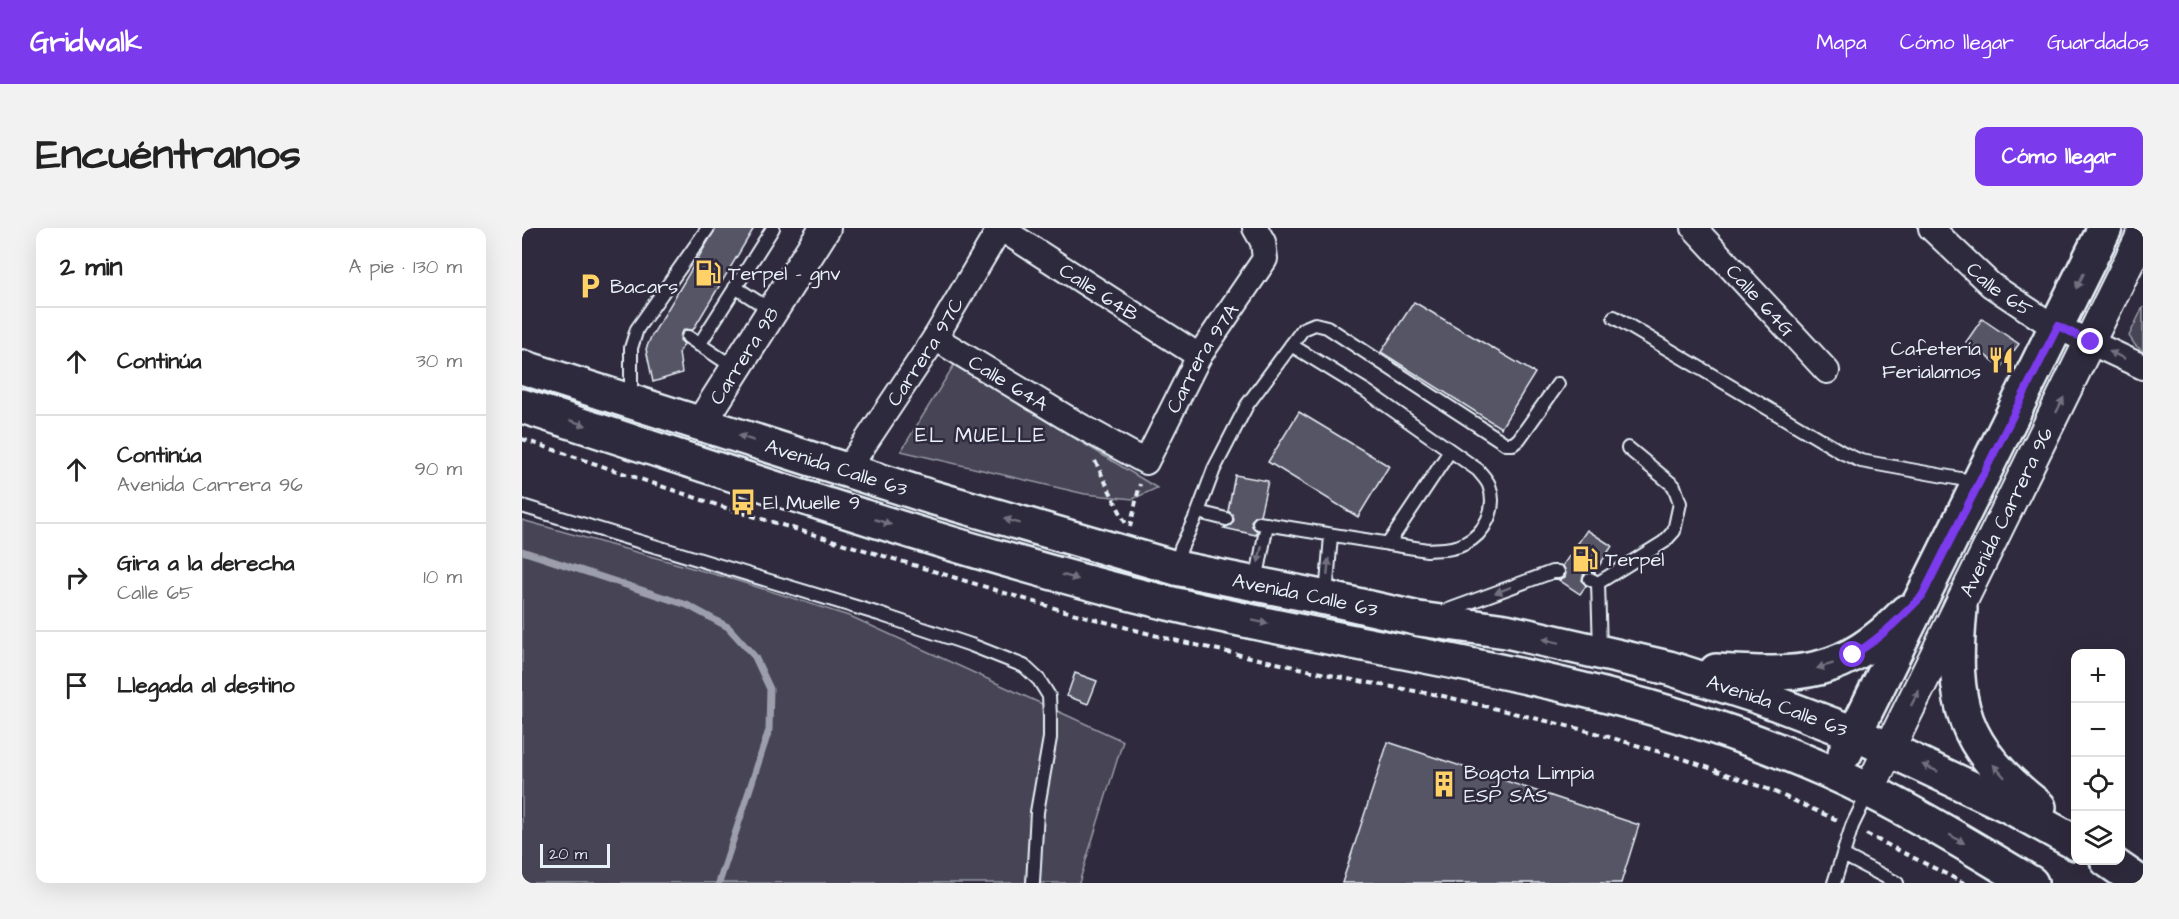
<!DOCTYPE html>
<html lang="es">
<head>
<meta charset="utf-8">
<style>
	body { margin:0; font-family:"Architects Daughter",sans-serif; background:#f2f2f2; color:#222 }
	.controls { position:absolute; right:18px; bottom:18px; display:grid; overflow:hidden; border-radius:12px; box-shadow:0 6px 24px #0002 }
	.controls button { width:54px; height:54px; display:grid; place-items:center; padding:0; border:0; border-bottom:2px solid #e0e0e0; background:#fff; color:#222; font:30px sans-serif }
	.scale { position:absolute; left:18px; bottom:15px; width:70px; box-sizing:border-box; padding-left:6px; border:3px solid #e8f1f8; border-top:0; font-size:16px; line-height:21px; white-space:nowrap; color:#e8f1f8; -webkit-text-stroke:4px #2f2a3d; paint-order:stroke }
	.stop { position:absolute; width:18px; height:18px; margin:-14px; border:4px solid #7c3aed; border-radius:50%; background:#fff }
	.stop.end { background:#7c3aed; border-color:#fff; box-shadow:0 2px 6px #0008 }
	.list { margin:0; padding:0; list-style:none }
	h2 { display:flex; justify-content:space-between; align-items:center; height:78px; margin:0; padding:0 24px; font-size:26px }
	h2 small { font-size:20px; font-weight:400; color:#767676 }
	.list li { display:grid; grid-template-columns:39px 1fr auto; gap:18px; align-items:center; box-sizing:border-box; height:108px; padding:0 24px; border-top:2px solid #e0e0e0 }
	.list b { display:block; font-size:22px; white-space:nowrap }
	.list p { margin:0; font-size:20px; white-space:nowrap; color:#767676 }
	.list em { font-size:20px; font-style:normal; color:#767676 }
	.icon { flex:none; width:33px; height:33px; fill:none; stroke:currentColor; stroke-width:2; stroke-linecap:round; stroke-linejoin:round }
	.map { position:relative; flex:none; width:1621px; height:655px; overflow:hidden; border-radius:12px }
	header { display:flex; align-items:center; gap:36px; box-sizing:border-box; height:84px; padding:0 30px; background:#7c3aed; color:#fff }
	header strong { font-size:28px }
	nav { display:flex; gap:33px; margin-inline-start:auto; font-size:21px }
	.intro { display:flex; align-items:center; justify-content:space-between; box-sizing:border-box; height:144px; padding:0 36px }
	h1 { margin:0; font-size:42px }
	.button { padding:15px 27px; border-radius:12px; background:#7c3aed; color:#fff; font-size:21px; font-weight:700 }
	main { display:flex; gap:36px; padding:0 36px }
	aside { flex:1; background:#fff; border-radius:12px; box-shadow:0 6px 24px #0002 }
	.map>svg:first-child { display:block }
	.green { fill:#464455; stroke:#979aa6; stroke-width:1.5 }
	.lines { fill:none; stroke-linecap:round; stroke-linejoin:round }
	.stream { stroke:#9c9fab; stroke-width:7 }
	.building { fill:#575565; stroke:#e8f1f8; stroke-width:1.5 }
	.service-casing { stroke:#e8f1f8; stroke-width:16 }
	.minor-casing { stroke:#e8f1f8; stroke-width:28 }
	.tertiary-casing { stroke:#e8f1f8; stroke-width:34 }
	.secondary-casing { stroke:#e8f1f8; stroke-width:38 }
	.path { stroke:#e8f1f8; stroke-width:4; stroke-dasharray:6 4.5; stroke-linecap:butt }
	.service { stroke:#2f2a3d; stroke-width:12 }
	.minor { stroke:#2f2a3d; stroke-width:24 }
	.tertiary { stroke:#2f2a3d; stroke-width:30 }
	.secondary { stroke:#2f2a3d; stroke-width:33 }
	.oneway { fill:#70707e }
	.route { stroke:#7c3aed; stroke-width:8 }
	.labels { text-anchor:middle; stroke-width:5; stroke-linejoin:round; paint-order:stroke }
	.poi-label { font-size:20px; fill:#e8f1f8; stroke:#2f2a3d; text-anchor:start }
	.street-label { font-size:20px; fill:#e8f1f8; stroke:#2f2a3d }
	.neighbourhood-label { font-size:21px; letter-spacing:1.5px; fill:#e8f1f8; stroke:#2f2a3d }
</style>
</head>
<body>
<header>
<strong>Gridwalk</strong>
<nav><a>Mapa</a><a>Cómo llegar</a><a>Guardados</a></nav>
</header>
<div class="intro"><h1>Encuéntranos</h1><a class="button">Cómo llegar</a></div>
<main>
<aside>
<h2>2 min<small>A pie · 130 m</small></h2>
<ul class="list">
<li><svg class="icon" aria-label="ahead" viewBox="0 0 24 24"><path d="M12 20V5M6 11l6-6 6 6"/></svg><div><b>Continúa</b></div><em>30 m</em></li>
<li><svg class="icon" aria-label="ahead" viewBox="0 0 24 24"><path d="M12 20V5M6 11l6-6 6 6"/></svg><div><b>Continúa</b><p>Avenida Carrera 96</p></div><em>90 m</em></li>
<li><svg class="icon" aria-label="right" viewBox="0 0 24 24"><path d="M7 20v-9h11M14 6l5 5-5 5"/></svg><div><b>Gira a la derecha</b><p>Calle 65</p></div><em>10 m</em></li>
<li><svg class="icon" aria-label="arrive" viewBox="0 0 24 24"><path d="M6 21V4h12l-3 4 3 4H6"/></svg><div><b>Llegada al destino</b></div></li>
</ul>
</aside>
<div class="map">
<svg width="1621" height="655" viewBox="0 0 1621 655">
	<rect width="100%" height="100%" fill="#2f2a3d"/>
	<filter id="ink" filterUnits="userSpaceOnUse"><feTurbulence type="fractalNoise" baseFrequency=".0167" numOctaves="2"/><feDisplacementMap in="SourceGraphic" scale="12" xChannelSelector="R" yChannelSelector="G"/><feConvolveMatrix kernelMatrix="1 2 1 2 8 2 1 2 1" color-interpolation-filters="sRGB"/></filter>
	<g filter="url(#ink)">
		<path class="green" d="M1621 79V123L1613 117 1607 108Z
			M432 137 635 260 611 271 563 266 379 223Z
			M0 292 213 352 330 389 601 513 557 655H0Z"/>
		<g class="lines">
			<path class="stream" d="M0 323 165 377 206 399 233 429 248 461 247 502 197 655"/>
		</g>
		<path class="building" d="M194 0H232L171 102 163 101 159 105 158 112 162 116 157 125 160 145 131 154 124 121 129 109Z
			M892 74 1013 145 979 200 859 124Z
			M1460 91 1497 116 1480 139 1444 114Z
			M777 184 867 238 836 289 746 234Z
			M713 247 746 253 738 287 734 288 729 293 730 298 735 303 734 307 702 300 709 297 712 292 710 286 706 283Z
			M1065 302 1090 318 1073 344 1067 343 1061 347 1060 352 1064 358 1058 366 1037 352 1043 349 1044 345 1041 337Z
			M553 445 575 453 566 476 545 468Z
			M866 514 1117 597 1099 655H820Z"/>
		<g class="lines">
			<g class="service-casing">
				<path id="service" d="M213 59 250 83
					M1092 89 1321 225 1339 233 1455 254
					M166 109 213 140
					M177 117 251 0
					M109 171V120L115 101 186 0
					M0 278 357 386 449 417 502 438 517 452 527 468 528 488V510L515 584 511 655
					M676 284 704 291
					M737 295 905 322C917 321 931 322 942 316 963 306 976 280 967 257 965 252 960 247 956 242L844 163 769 117
					M866 316 928 223
					M654 339 659 320 676 284 692 241 725 177 781 101 793 96 805 99 984 216H991L997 211 1036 156
					M1068 351 1076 355 1078 422
					M734 354 745 296
					M1076 355 1142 314 1152 303 1158 275 1152 258 1106 220
					M804 368 809 308
					M921 384 1030 344H1036
					M1321 627 1375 655
					M1312 655 1330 598 1347 563"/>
			</g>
			<g class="minor-casing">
				<g id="minor">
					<path id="s1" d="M478 0 677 128"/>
					<path id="s2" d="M1172 0 1305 143"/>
					<path id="s3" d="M1409 0 1469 57 1523 93 1621 139"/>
					<path id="s4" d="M413 110 555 196 624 234 677 128 743 31 741 14 733 0"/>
					<path id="s5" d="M325 242 413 110 478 0"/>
				</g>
			</g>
			<g class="tertiary-casing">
				<g id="tertiary">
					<path id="s6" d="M179 195 303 0"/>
					<path id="s7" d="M1347 562 1621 5"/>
				</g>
			</g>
			<g class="secondary-casing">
				<g id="secondary">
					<path id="s8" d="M0 139 409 269 654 340 804 370 897 391 984 403 1147 440 1237 469 1332 505 1487 578 1554 615"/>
					<path d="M0 178C213 246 425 321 642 374 831 420 1025 441 1210 505 1257 522 1305 541 1350 564 1404 591 1457 624 1509 655"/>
					<path d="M1438 381C1429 476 1439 518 1517 579"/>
					<path d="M1194 443C1280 448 1321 449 1384 384"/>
					<path d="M1323 525 1583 0"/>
					<path d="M1585 632 1618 655"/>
				</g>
			</g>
			<path class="path" d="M0 211 201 279 539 382 643 410 826 451 921 468 1070 504 1165 532 1248 562 1315 592
				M573 233 604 296
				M608 299 618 256
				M1344 606 1442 655"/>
			<use href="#service" class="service"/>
			<use href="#minor" class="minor"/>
			<use href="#tertiary" class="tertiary"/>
			<use href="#secondary" class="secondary"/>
		</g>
		<defs><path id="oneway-solid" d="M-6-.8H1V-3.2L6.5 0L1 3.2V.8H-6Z" transform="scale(1.5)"/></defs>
		<g class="oneway">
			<use href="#oneway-solid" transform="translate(1558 53) rotate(116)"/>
			<use href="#oneway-solid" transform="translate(1595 127) rotate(-155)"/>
			<use href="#oneway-solid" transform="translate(1538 177) rotate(-64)"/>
			<use href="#oneway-solid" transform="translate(56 195) rotate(18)"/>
			<use href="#oneway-solid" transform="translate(224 210) rotate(-162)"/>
			<use href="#oneway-solid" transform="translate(490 293) rotate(-163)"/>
			<use href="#oneway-solid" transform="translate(361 294) rotate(18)"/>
			<use href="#oneway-solid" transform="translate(738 326) rotate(102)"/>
			<use href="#oneway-solid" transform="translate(806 339) rotate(-85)"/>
			<use href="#oneway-solid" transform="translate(548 349) rotate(16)"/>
			<use href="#oneway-solid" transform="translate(981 362) rotate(159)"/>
			<use href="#oneway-solid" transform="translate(738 394) rotate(12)"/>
			<use href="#oneway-solid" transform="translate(1029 413) rotate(-168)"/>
			<use href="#oneway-solid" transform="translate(1303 438) rotate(163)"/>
			<use href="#oneway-solid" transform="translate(1393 470) rotate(-63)"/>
			<use href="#oneway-solid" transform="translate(1408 540) rotate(-156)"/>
			<use href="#oneway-solid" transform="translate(1477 543) rotate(-132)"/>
			<use href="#oneway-solid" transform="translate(1435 611) rotate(30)"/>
		</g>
	</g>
	<g class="lines" filter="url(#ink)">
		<path class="route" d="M1331 427C1358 411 1378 390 1400 368L1536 98 1569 114"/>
	</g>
	<defs>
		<g id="fuel-bare" transform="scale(2.07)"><path d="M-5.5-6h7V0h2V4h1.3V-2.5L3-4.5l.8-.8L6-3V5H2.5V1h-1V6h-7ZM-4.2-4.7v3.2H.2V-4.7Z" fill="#ffd166" stroke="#2f2a3d" stroke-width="2.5" paint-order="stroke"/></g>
		<g id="parking-bare" transform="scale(2.07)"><path d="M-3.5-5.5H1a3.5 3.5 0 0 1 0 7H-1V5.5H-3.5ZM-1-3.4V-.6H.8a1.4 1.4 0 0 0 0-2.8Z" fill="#ffd166" stroke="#2f2a3d" stroke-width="2.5" paint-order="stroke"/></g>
		<g id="restaurant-bare" transform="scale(2.07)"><path d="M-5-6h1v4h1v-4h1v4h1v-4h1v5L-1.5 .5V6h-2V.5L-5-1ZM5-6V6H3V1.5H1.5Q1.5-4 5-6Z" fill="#ffd166" stroke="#2f2a3d" stroke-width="2.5" paint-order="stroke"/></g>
		<g id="bus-bare" transform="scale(2.07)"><path d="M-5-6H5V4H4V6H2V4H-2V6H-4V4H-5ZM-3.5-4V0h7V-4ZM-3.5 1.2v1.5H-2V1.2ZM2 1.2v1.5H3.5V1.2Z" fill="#ffd166" stroke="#2f2a3d" stroke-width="2.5" paint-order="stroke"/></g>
		<g id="building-bare" transform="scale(2.07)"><path d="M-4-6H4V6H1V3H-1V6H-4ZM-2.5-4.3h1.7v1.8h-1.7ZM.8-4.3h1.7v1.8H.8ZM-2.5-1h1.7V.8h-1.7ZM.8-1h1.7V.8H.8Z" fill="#ffd166" stroke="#2f2a3d" stroke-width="2.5" paint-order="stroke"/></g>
	</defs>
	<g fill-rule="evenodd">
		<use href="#fuel-bare" x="186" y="45"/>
		<use href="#parking-bare" x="68" y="58"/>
		<use href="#restaurant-bare" x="1479" y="132"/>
		<use href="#bus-bare" x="221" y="274"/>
		<use href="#fuel-bare" x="1063" y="331"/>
		<use href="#building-bare" x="922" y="556"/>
	</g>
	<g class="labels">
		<g class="poi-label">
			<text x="206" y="52">Terpel - gnv</text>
			<text x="88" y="65">Bacars</text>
			<text x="1459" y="127" text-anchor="end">Cafetería<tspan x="1459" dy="23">Ferialamos</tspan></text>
			<text x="241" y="281">El Muelle 9</text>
			<text x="1083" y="338">Terpel</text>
			<text x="942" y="551">Bogota Limpia<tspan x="942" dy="23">ESP SAS</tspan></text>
		</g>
		<g class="street-label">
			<text dy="7" stroke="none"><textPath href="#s3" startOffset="92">Calle 65</textPath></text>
			<text dy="7" stroke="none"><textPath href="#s1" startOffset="118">Calle 64B</textPath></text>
			<text dy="7" stroke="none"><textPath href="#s2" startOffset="98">Calle 64G</textPath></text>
			<text dy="7" stroke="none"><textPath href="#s5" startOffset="142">Carrera 97C</textPath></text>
			<text dy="7" stroke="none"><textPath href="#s6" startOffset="80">Carrera 98</textPath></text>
			<text dy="7" stroke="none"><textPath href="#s4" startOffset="363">Carrera 97A</textPath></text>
			<text dy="7" stroke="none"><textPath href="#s4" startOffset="86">Calle 64A</textPath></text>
			<text dy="7" stroke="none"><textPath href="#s8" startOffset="330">Avenida Calle 63</textPath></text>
			<text dy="7" stroke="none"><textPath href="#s7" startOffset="310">Avenida Carrera 96</textPath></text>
			<text dy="7" stroke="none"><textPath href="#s8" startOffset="816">Avenida Calle 63</textPath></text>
			<text dy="7" stroke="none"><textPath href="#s8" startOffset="1302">Avenida Calle 63</textPath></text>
		</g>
		<g class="neighbourhood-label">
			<text x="459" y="214">EL MUELLE</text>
		</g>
	</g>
</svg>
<div class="controls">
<button>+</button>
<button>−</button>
<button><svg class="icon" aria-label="locate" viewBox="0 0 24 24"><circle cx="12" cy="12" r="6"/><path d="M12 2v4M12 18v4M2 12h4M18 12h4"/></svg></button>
<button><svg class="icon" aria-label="layers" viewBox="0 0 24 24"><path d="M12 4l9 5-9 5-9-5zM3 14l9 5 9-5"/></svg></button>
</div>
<div class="scale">20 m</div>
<div class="stop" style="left:1331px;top:427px"></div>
<div class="stop end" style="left:1569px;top:114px"></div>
</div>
</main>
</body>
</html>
